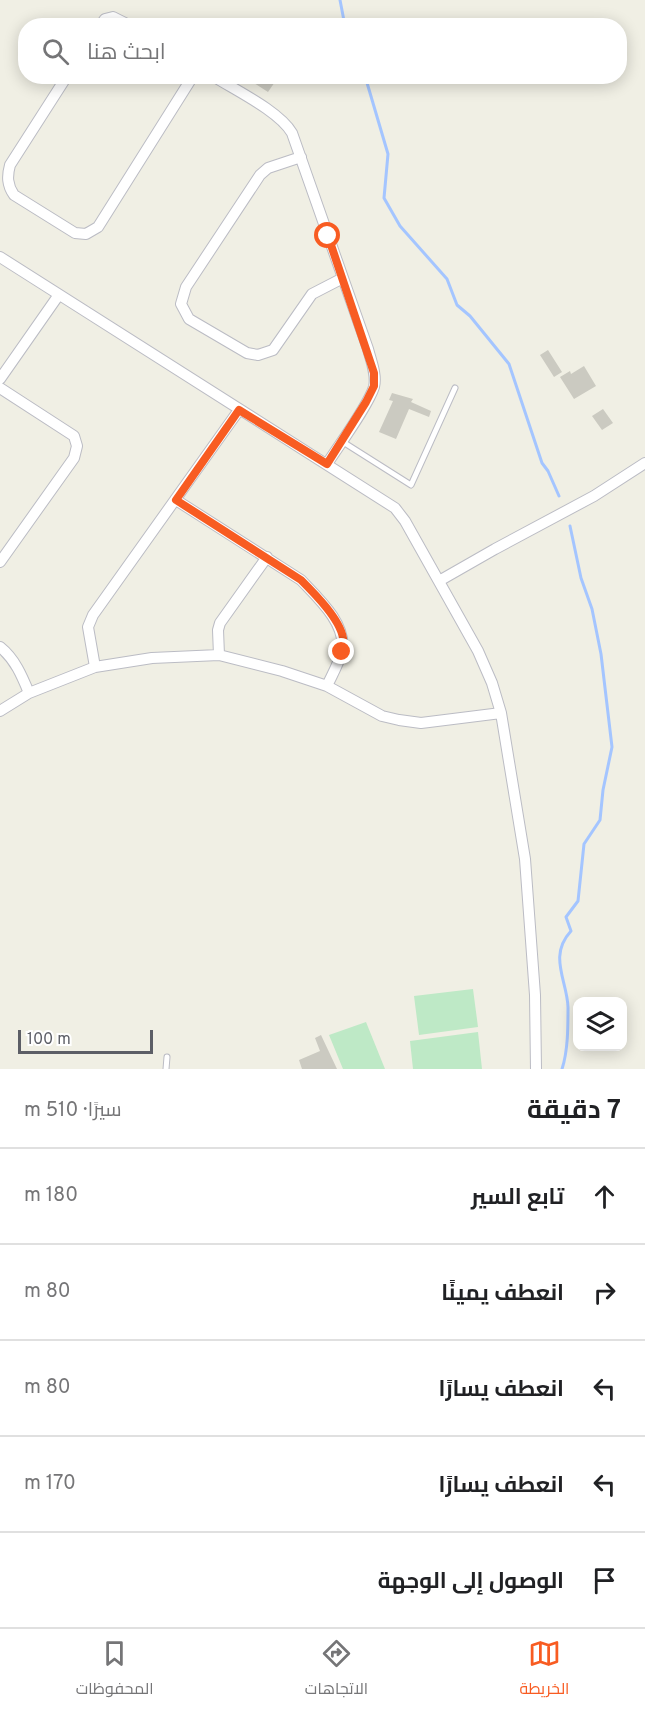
<!DOCTYPE html>
<html lang="ar">
<head>
<meta charset="utf-8">
<style>
	body { margin:0; font-family:Overpass,Cairo,sans-serif; background:#f2f2f2; color:#202124; direction:rtl }
	.controls { position:absolute; right:18px; bottom:18px; display:grid; overflow:hidden; border-radius:12px; box-shadow:0 3px 15px #0003 }
	.controls button { width:54px; height:54px; display:grid; place-items:center; padding:0; border:0; border-bottom:2px solid #e0e0e0; background:#fff; color:#202124; font:30px sans-serif }
	.scale { position:absolute; left:18px; bottom:15px; width:135px; box-sizing:border-box; padding-left:6px; border:3px solid #5c5e66; border-top:0; font-size:16px; line-height:21px; white-space:nowrap; color:#5c5e66; -webkit-text-stroke:4px #fff; paint-order:stroke }
	.stop { position:absolute; width:18px; height:18px; margin:-14px; border:4px solid #f85c22; border-radius:50%; background:#fff }
	.stop.end { background:#f85c22; border-color:#fff; box-shadow:0 2px 6px #0008 }
	.list { margin:0; padding:0; list-style:none }
	h2 { display:flex; justify-content:space-between; align-items:center; height:78px; margin:0; padding:0 24px; font-size:26px }
	h2 small { font-size:20px; font-weight:400; color:#757577 }
	.list li { display:grid; grid-template-columns:39px 1fr auto; gap:18px; align-items:center; box-sizing:border-box; height:96px; padding:0 24px; border-top:2px solid #e0e0e0 }
	.list b { display:block; font-size:22px; white-space:nowrap }
	.list em { font-size:20px; font-style:normal; color:#757577 }
	.icon { flex:none; width:33px; height:33px; fill:none; stroke:currentColor; stroke-width:2; stroke-linecap:round; stroke-linejoin:round }
	.map { position:relative; flex:none; width:645px; height:1069px; overflow:hidden; direction:ltr }
	.search { position:absolute; background:#fff; box-shadow:0 3px 15px #0003; left:18px; right:18px; top:18px; height:66px; display:flex; align-items:center; gap:15px; box-sizing:border-box; padding:0 21px; border-radius:24px; color:#757577; font-size:22px }
	.sheet { height:558px; background:#fff }
	nav { display:flex; justify-content:space-around; align-items:center; box-sizing:border-box; height:84px; border-top:2px solid #e0e0e0; background:#fff; font-size:16px; color:#757577 }
	nav a { display:grid; justify-items:center; gap:3px }
	nav .on { color:#f85c22 }
	.map>svg:first-child { display:block }
	.green { fill:#bee9c6 }
	.lines { fill:none; stroke-linecap:round; stroke-linejoin:round }
	.stream { stroke:#a4c5ff; stroke-width:3 }
	.building { fill:#cbcac1 }
	.service-casing { stroke:#bbbcc4; stroke-width:7 }
	.minor-casing { stroke:#bbbcc4; stroke-width:12 }
	.service { stroke:#fff; stroke-width:5 }
	.minor { stroke:#fff; stroke-width:10 }
	.route { stroke:#f85c22; stroke-width:8 }
</style>
</head>
<body>
<div class="map">
<svg width="645" height="1069" viewBox="0 0 645 1069">
	<rect width="100%" height="100%" fill="#f0efe4"/>
	<path class="green" d="M473 989 478 1027 419 1035 414 996Z
		M366 1022 385 1069H343L329 1035Z
		M478 1032 482 1069H413L410 1041Z"/>
	<g class="lines">
		<path class="stream" d="M340 0 345 26
			M365 76 388 154 384 198 400 226 447 279 457 305 470 316 509 364 542 463 548 471 559 496
			M562 1069C568 1051 568 1027 568 1007 567 980 548 956 571 931L566 917 578 901 584 844 600 820 603 790 612 747 601 654 592 609 581 578 570 526"/>
	</g>
	<path class="building" d="M258 76H279L268 92 254 83Z
		M548 350 562 372 554 377 540 355Z
		M584 366 596 386 574 399 560 377 570 371 571 374Z
		M392 393 413 399 411 402 431 411 429 417 409 409 396 439 379 432 393 401 389 400Z
		M603 409 613 423 602 430 592 416Z
		M321 1035 337 1069H302L299 1060 320 1051 315 1038Z"/>
	<g class="lines">
		<g class="service-casing">
			<path id="service" d="M343 442 411 485 455 388
				M166 1069 167 1057"/>
		</g>
		<g class="minor-casing">
			<path id="minor" d="M100 26 105 19 113 17 131 26
				M67 76 10 165C7 176 7 185 14 195L75 233 86 234 98 227 193 76
				M213 76C235 90 279 111 292 133L368 349C371 361 377 375 374 387 368 406 339 445 327 464
				M301 157 268 168 260 175 186 287 181 304 189 319 247 353 258 355 273 350 312 294 343 278
				M0 257 395 508 405 521 478 651 492 683 501 713 525 859 535 995 536 1069
				M0 379 58 296
				M0 388 74 436 77 446 74 458 0 562
				M176 500 301 580C318 598 347 624 342 651 339 663 332 675 327 686
				M439 581 495 549 594 496 645 463
				M0 647C15 659 22 676 29 693
				M219 655 218 630 220 623 267 557
				M95 667 88 627 93 615 239 410
				M0 711 29 693 95 667 152 658 219 655 282 671 327 686 382 716 399 720 421 723 501 713"/>
		</g>
		<use href="#service" class="service"/>
		<use href="#minor" class="minor"/>
	</g>
	<g class="lines">
		<path class="route" d="M328 236 374 373V386L366 402 327 464 239 410 176 500 301 580C314 593 340 619 343 638 343 642 342 648 342 652"/>
	</g>
</svg>
<div class="controls">
<button><svg class="icon" aria-label="layers" viewBox="0 0 24 24"><path d="M12 4l9 5-9 5-9-5zM3 14l9 5 9-5"/></svg></button>
</div>
<div class="scale">100 m</div>
<div class="stop" style="left:328px;top:236px"></div>
<div class="stop end" style="left:342px;top:652px"></div>
<div class="search"><svg class="icon" aria-label="search" viewBox="0 0 24 24"><circle cx="10" cy="10" r="6"/><path d="M15 15l6 6"/></svg>ابحث هنا</div>
</div>
<section class="sheet">
<h2>7 دقيقة<small>سيرًا · 510 m</small></h2>
<ul class="list">
<li><svg class="icon" aria-label="ahead" viewBox="0 0 24 24"><path d="M12 20V5M6 11l6-6 6 6"/></svg><div><b>تابع السير</b></div><em>180 m</em></li>
<li><svg class="icon" aria-label="right" viewBox="0 0 24 24"><path d="M7 20v-9h11M14 6l5 5-5 5"/></svg><div><b>انعطف يمينًا</b></div><em>80 m</em></li>
<li><svg class="icon" aria-label="left" viewBox="0 0 24 24"><path d="M17 20v-9H6M10 6l-5 5 5 5"/></svg><div><b>انعطف يسارًا</b></div><em>80 m</em></li>
<li><svg class="icon" aria-label="left" viewBox="0 0 24 24"><path d="M17 20v-9H6M10 6l-5 5 5 5"/></svg><div><b>انعطف يسارًا</b></div><em>170 m</em></li>
<li><svg class="icon" aria-label="arrive" viewBox="0 0 24 24"><path d="M6 21V4h12l-3 4 3 4H6"/></svg><div><b>الوصول إلى الوجهة</b></div></li>
</ul>
</section>
<nav>
<a class="on"><svg class="icon" aria-label="map" viewBox="0 0 24 24"><path d="M3 6l6-2 6 2 6-2v14l-6 2-6-2-6 2zM9 4v14M15 6v14"/></svg>الخريطة</a>
<a><svg class="icon" aria-label="directions" viewBox="0 0 24 24"><path d="M12 3l9 9-9 9-9-9zM9 14v-3h6M13 9l2 2-2 2"/></svg>الاتجاهات</a>
<a><svg class="icon" aria-label="saved" viewBox="0 0 24 24"><path d="M7 4h10v16l-5-4-5 4z"/></svg>المحفوظات</a>
</nav>
</body>
</html>
